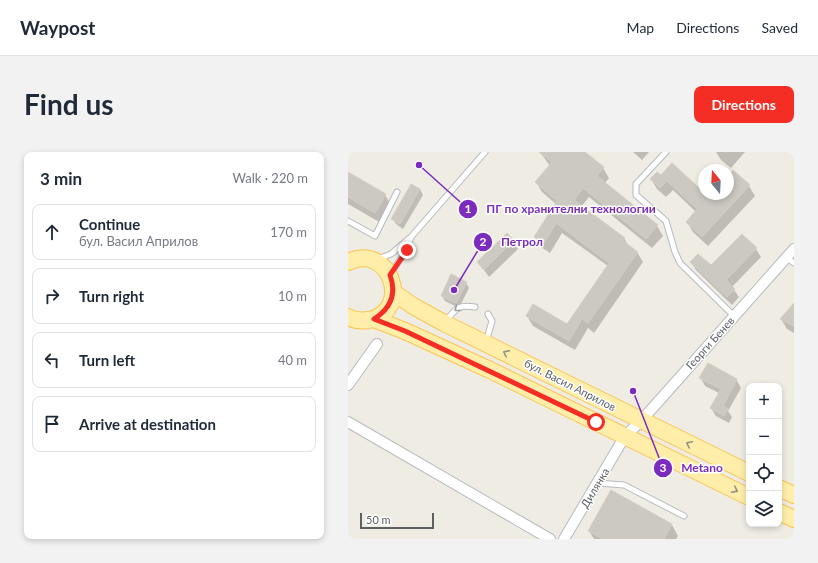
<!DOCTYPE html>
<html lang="en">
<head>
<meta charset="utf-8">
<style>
	body { margin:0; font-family:Lato,sans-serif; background:#f2f2f3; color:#1f2937 }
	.controls { position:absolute; right:12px; bottom:12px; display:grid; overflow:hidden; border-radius:8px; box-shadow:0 2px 6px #0003 }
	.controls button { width:36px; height:36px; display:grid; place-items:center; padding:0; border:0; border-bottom:1px solid #e0e1e3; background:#fff; color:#1f2937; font:20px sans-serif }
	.compass { position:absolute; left:350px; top:12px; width:36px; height:36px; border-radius:50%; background:#fff; box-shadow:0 2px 6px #0003; rotate:342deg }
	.scale { position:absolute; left:12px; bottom:10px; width:74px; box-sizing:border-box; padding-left:4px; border:2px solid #5c6065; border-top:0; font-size:11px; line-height:14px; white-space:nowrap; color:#5c6065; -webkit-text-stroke:3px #fff; paint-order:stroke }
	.stop { position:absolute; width:12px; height:12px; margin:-9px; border:3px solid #f42e25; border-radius:50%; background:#fff }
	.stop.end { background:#f42e25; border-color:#fff; box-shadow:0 1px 4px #0008 }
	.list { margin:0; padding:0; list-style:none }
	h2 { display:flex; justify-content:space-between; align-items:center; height:52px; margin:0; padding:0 16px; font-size:17px }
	h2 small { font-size:13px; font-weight:400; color:#747a83 }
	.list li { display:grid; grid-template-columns:26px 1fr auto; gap:12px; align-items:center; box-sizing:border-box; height:56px; margin:0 8px 8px; padding:0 8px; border:1px solid #e0e1e3; border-radius:8px }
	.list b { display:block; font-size:15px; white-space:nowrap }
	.list p { margin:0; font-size:13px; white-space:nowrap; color:#747a83 }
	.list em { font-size:13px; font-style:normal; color:#747a83 }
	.icon { flex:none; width:22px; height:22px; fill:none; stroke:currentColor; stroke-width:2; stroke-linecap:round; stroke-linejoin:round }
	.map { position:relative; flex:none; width:446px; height:387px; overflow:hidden; border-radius:8px }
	header { display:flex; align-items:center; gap:24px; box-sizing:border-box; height:56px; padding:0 20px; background:#fff; border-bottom:1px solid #e0e1e3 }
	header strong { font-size:19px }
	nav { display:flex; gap:22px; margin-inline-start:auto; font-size:14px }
	.intro { display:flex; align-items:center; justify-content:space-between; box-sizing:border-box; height:96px; padding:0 24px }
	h1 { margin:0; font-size:28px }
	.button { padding:10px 18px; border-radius:8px; background:#f42e25; color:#fff; font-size:14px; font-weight:700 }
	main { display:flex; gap:24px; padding:0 24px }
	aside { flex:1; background:#fff; border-radius:8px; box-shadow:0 2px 6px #0003 }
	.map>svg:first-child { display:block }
	.shadow { fill:#0003 }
	.building { fill:#ccc9c3; stroke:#d4cec1 }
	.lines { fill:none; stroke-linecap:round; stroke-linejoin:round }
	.lane-casing { stroke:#b6babf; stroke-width:7 }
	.street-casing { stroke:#b6babf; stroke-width:12 }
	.primary-casing { stroke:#fac552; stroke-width:18 }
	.lane { stroke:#fff; stroke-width:5 }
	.street { stroke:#fff; stroke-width:10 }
	.primary { stroke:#ffeea9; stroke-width:16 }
	.oneway { stroke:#9da0a3 }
	.oneway2 { stroke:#95927d }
	.route { stroke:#f42e25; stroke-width:5 }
	.labels { text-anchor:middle; stroke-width:3; stroke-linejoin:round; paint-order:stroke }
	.street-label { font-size:11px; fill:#5c6065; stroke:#fff }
	.leader { fill:none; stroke:#7b2cbf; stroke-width:1.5 }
	.callout-dot { fill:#7b2cbf; stroke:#fff; stroke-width:1.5 }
	.mark-label { font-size:12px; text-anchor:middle; font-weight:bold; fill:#fff }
	.callout-label { font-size:12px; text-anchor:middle; font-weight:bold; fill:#7b2cbf; stroke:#fff; stroke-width:3; stroke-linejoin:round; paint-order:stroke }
</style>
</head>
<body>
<header>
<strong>Waypost</strong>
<nav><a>Map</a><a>Directions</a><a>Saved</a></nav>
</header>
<div class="intro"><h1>Find us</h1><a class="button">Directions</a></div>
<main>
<aside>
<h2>3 min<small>Walk · 220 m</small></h2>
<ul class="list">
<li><svg class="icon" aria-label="ahead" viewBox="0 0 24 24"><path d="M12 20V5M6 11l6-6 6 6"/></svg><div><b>Continue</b><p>бул. Васил Априлов</p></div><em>170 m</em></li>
<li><svg class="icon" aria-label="right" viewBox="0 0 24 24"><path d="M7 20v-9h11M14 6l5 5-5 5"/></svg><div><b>Turn right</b></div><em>10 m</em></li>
<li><svg class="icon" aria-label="left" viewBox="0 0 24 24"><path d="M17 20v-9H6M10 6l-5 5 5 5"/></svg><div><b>Turn left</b></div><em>40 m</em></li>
<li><svg class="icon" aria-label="arrive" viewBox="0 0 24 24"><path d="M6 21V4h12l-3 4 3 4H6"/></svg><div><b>Arrive at destination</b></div></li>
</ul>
</aside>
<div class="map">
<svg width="446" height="387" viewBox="0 0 446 387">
	<rect width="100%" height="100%" fill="#efece4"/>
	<path class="shadow" d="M192 0H236L255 16 261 26 257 31 309 74 315 84 304 96 241 45 233 55 276 86 281 95 289 100 295 110 246 181 240 176 227 198 185 174 179 164 219 173 260 114 214 81 202 101 193 95 187 85 208 52 194 40 188 30 202 14Z
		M285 0H301L294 8Z
		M368 0H397L383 16 373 8Z
		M386 20 401 34 407 44 360 94 345 80 339 70 348 60 325 38 318 45 309 37 303 27 309 21 361 47 365 42H380V26Z
		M0 21 37 43 43 53 33 71 0 52Z
		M72 37 75 43 55 77 48 72 45 67Z
		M159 82 170 97 141 125 130 110Z
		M394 83 408 97 413 105 384 135 391 145 384 153 348 118 343 110 363 115Z
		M118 130 121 136 111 156 97 149 94 144Z
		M446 153V181L439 177 433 167Z
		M353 226 388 227 393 236 380 259 384 265 381 271 368 264 363 256 371 241 357 234Z
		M263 339 324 373 330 384 328 387H246L241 379Z"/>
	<path class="building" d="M191 0H237L256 15 249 24 310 73 298 87 235 36 226 48 277 86 275 89 290 100 240 171 234 167 221 189 178 164 185 152 219 172 261 111 208 71 196 91 186 85 209 49 187 30 204 10Z
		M324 11 361 45 364 42H380V24L385 18 402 33 354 85 338 70 349 57 319 29 312 36 302 27 309 20 313 23Z
		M0 20 38 42 27 61 0 45Z
		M63 32 72 37 52 72 43 67Z
		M159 81 166 88 136 118 129 110Z
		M394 82 409 96 378 128 387 137 379 145 342 110 350 102 363 113Z
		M103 122 119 130 108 151 93 144Z
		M446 151V174L432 167Z
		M360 211 389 227 375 254 380 257 376 264 362 256 373 237 351 226Z
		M263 338 324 372 316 387H255L240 379Z"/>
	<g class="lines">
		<g class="lane-casing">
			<path id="lane" d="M318 0 288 32V43L318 69 327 100 332 111 386 164
				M0 69 27 84 49 40
				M439 106 446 111
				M30 107 43 102 63 85 137 0
				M42 122 59 98 63 85
				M97 170C108 157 109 152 127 155
				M138 190 144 169 140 162
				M250 331 276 333 336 364"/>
		</g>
		<g class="street-casing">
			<path id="street" d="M0 233 29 192
				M0 270 202 387
				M216 387 277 284 293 269 446 97"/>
		</g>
		<g class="primary-casing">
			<path id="primary" d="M0 110C43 90 65 159 21 168 14 169 7 169 0 165
				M45 140 65 154 96 171 401 321
				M26 167 57 179 142 218 401 345
				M431 336 446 343
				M431 360 446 367"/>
		</g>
		<use href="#lane" class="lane"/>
		<use href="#street" class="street"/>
		<use href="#primary" class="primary"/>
	</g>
	<defs><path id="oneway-chevron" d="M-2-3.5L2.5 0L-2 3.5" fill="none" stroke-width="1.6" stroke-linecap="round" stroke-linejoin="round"/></defs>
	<use class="oneway" href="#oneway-chevron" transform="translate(109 157) rotate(142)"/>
	<g class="oneway2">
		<use href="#oneway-chevron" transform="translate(158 201) rotate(-153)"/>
		<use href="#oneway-chevron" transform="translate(341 292) rotate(-154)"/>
		<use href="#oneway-chevron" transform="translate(387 338) rotate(26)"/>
	</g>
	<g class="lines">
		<path class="route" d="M59 98 42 123C49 142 43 156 26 167L57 179 248 270"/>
	</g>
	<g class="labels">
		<g class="street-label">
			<text transform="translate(362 191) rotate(-48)" y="4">Георги Бенев</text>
			<text transform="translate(222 233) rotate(27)" y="4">бул. Васил Априлов</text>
			<text transform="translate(247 336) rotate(-59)" y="4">Дилянка</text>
		</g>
	</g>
	<path class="leader" d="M71 13L120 57M106 138L135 90M285 239L315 316"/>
	<g class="callout-dot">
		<circle cx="71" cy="13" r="4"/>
		<circle cx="106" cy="138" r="4"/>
		<circle cx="285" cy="239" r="4"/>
		<circle cx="120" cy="57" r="10"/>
		<circle cx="135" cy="90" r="10"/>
		<circle cx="315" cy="316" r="10"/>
	</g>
	<g class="mark-label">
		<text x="120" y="61">1</text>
		<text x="135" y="94">2</text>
		<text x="315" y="320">3</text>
	</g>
	<g class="callout-label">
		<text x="223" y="61">ПГ по хранителни технологии</text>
		<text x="174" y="94">Петрол</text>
		<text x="354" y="320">Metano</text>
	</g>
</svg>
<div class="controls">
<button>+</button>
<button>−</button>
<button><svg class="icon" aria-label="locate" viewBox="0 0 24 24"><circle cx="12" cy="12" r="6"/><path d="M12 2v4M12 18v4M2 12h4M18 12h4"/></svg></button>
<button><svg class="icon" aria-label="layers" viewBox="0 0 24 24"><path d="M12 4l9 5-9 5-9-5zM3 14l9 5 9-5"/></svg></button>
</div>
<svg class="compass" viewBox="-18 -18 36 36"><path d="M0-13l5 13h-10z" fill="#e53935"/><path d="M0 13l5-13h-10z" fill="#747a83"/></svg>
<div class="scale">50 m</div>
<div class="stop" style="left:248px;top:270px"></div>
<div class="stop end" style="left:59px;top:98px"></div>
</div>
</main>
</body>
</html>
